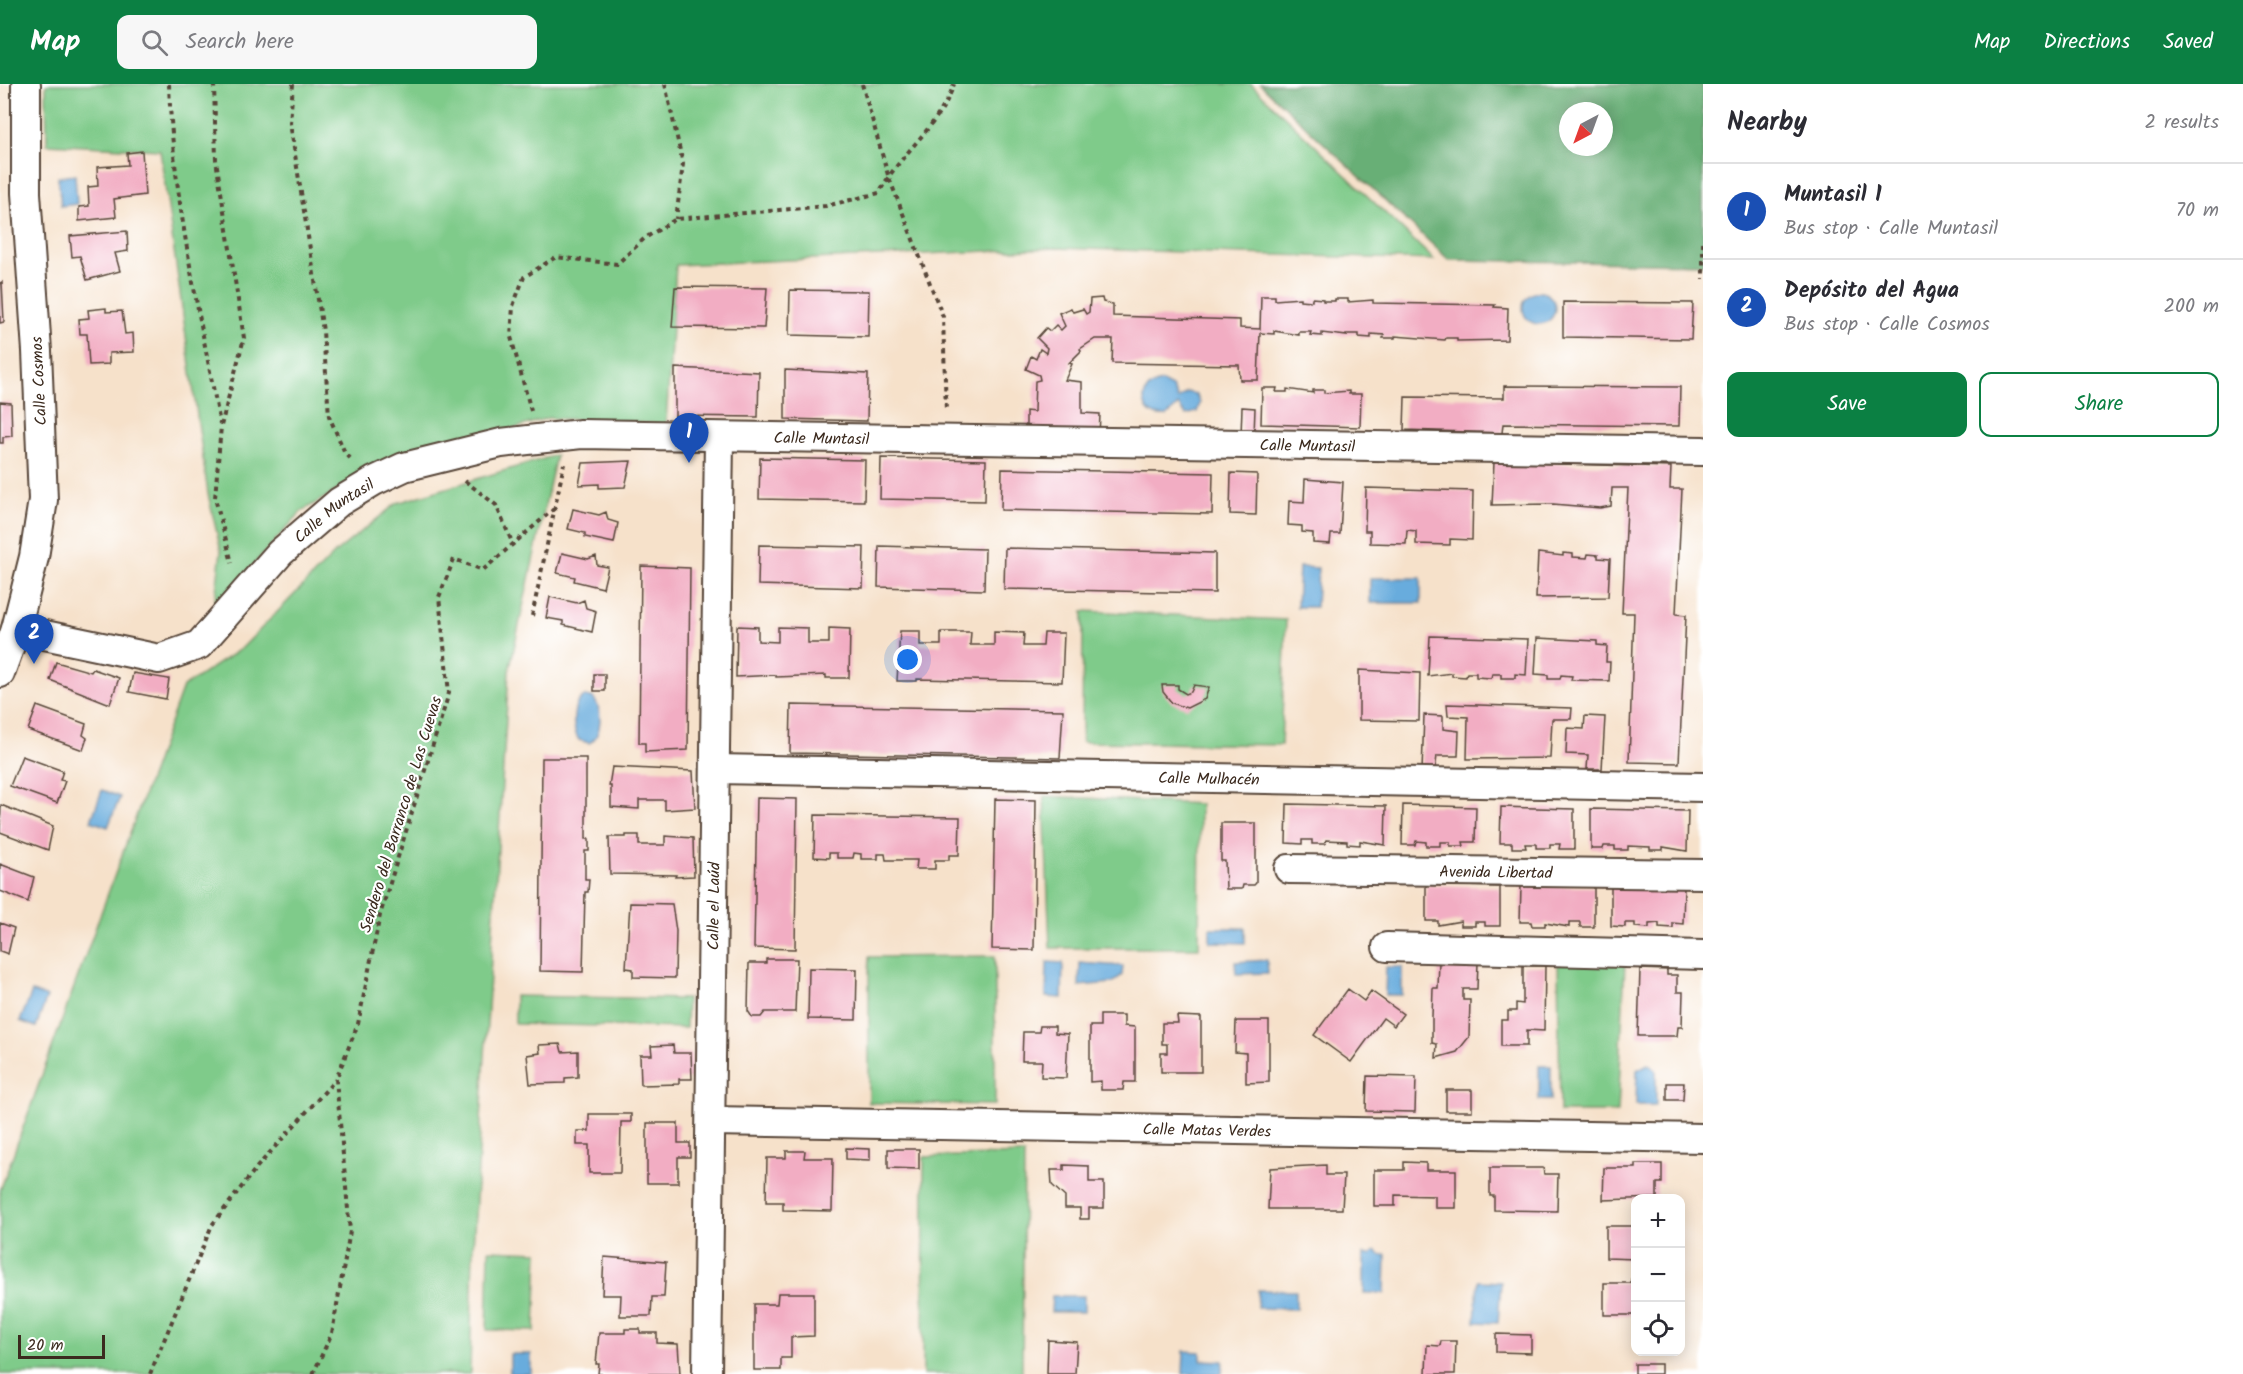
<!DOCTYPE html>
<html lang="en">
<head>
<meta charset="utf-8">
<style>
	body { margin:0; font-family:Kalam,sans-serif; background:#f7f7f7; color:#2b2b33 }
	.controls { position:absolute; right:18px; bottom:18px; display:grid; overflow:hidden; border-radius:12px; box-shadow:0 3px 15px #0003 }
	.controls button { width:54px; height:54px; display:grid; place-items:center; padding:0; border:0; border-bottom:2px solid #e1e1e2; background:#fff; color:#2b2b33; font:30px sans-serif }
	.compass { position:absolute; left:1559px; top:18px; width:54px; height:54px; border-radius:50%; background:#fff; box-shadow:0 3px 15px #0003; rotate:221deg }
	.scale { position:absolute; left:18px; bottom:15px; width:87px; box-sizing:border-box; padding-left:6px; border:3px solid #3b2a1e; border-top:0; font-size:16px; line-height:21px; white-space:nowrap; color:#3b2a1e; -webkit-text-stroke:4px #fff; paint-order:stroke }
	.you { position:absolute; left:908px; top:576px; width:21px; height:21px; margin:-15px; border:4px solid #fff; border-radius:50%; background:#1a73e8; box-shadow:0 0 0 9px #1a73e833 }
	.badge { display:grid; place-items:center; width:39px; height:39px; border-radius:50%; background:#0b8043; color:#fff; font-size:20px; font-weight:700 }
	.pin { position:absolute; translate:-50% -50px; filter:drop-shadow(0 2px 3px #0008) }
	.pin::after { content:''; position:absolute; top:32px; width:21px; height:18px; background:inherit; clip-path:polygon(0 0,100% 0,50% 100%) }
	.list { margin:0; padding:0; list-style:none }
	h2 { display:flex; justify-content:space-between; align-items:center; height:78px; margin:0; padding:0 24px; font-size:26px }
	h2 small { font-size:20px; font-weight:400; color:#7c7c81 }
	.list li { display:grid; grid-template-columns:39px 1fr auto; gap:18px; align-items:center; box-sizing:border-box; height:96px; padding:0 24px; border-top:2px solid #e1e1e2 }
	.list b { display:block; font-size:22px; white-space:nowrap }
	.list p { margin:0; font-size:20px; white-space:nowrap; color:#7c7c81 }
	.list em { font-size:20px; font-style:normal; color:#7c7c81 }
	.actions { display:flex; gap:12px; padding:18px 24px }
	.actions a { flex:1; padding:14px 0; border:2px solid #0b8043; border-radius:12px; text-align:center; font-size:21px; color:#0b8043 }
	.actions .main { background:#0b8043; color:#fff }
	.icon { flex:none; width:33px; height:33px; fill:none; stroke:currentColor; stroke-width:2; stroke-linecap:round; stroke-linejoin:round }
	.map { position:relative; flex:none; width:1703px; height:1290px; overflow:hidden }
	header { display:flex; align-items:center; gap:36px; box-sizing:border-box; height:84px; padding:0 30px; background:#0b8043; color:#fff }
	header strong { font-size:28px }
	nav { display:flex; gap:33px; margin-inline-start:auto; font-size:21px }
	.search { width:420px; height:54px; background:#f7f7f7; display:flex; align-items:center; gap:15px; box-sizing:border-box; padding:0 21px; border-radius:12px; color:#7c7c81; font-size:22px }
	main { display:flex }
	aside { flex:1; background:#fff }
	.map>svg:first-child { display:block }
	.green { fill:#7fcb8a; stroke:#5d7a54; stroke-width:1.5 }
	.forest { fill:#67af76; stroke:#516c4a; stroke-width:1.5; fill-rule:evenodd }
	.water { fill:#67acdd; stroke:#516b7e; stroke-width:1.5 }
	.building { fill:#f2adc3 }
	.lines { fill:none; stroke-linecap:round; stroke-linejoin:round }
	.minor-casing { stroke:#574538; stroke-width:32 }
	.path { stroke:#574538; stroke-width:4; stroke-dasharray:4.5 4.5; stroke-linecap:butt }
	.minor { stroke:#fff; stroke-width:28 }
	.labels { text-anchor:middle; stroke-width:4.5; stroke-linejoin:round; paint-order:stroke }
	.street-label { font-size:16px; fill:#3b2a1e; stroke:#fff }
</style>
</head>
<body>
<header>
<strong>Map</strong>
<div class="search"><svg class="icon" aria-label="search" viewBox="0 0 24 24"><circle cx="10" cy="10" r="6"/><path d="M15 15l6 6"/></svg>Search here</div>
<nav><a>Map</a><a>Directions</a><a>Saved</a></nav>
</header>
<main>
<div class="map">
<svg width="1703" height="1290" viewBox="0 0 1703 1290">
	<rect width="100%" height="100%" fill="#fff"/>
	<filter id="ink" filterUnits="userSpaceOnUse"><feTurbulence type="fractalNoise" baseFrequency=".0167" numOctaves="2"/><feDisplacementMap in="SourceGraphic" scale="12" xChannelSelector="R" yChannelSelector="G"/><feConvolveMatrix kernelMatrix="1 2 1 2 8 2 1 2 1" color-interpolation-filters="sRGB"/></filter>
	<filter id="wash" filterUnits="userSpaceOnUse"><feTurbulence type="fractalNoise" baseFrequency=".008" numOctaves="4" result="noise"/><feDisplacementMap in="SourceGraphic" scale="24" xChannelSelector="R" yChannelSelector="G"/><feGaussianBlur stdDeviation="1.35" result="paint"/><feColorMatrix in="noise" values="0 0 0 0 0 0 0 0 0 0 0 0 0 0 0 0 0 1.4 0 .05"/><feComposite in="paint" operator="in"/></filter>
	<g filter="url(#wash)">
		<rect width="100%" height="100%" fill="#f6e1ca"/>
		<path class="green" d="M46 0H1251L1434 176 1055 164 676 181 666 340 548 334 361 392 302 427 214 524 221 467 208 410 160 66 47 60Z
			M556 371 509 587 473 1164 470 1290H0V1107L183 603 242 564 336 468 397 419Z
			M1083 527 1286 536 1281 661 1082 658Z
			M1044 712 1200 720 1199 864H1050Z
			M995 872V1021L869 1019V873Z
			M1558 876 1625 878 1618 1028H1560Z
			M515 912 687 915 686 944 515 940Z
			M1024 1070 1022 1290H923L924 1073Z
			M489 1166 538 1168 535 1247 487 1246Z"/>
		<path class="forest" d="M1260 0H1703V180L1449 176ZM1568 27H1604V63H1568Z"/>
		<path class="water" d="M75 91 77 120 61 122 58 93Z
			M1523 224a16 16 0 1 1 32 0a16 16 0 1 1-32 0Z
			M1162 298 1172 303 1178 315 1187 308 1196 310 1200 319 1197 328 1186 331 1178 321 1167 332C1140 336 1135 302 1162 298Z
			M1299 483 1318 484 1316 523H1297Z
			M1370 494H1421V519H1370Z
			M583 613H592C603 622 603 653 589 659L579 656C572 646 571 620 583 613Z
			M102 706 120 713 108 743 91 737Z
			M1210 844H1245V859L1210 858Z
			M1267 876 1268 889 1236 890 1235 878Z
			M1047 878 1063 879 1062 914 1046 913Z
			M1080 879 1123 882 1122 891 1112 899 1079 902Z
			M1386 883H1402V911H1385Z
			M32 908 47 913 36 943 20 937Z
			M1648 980 1656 986V1021H1636L1637 986Z
			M1539 982H1551V1016H1539Z
			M1376 1166 1380 1171H1386L1385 1209H1364V1170L1370 1171Z
			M1478 1197 1501 1198 1498 1239 1475 1238Z
			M1258 1206 1296 1207V1225L1257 1224Z
			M1052 1212H1084V1228H1051Z
			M1184 1267 1201 1268V1276L1223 1277 1222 1290H1183Z
			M510 1270H531V1290H510Z"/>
		<g id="blocks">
			<path class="building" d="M142 67 145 111 114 115 116 133 79 137V123L89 122 88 103 98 102 97 83 128 81 127 69Z
				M127 147 128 167 115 169 120 187 87 196 80 172 72 173 70 152Z
				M2 198 4 238 0 239V199Z
				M675 203 767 204 764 244 672 243Z
				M790 206 869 207 868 253 789 251Z
				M1261 212H1275V216L1300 214V216L1312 217V214L1323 215V217H1335V215H1348V218L1373 216V219L1495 221 1494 223 1508 224 1507 256 1457 257V254H1446L1445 256 1395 252V254H1383L1384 251 1371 250V254L1359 253V250H1346L1347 252 1322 249V252L1310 251 1311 248H1299V251L1274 247V250L1260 249 1258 296H1240L1239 281 1112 279 1113 255H1095L1080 265 1081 267 1069 279 1072 280 1065 296 1082 298V329L1100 330 1099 353 1026 344V327L1034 328 1035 297 1040 296 1039 291 1026 285 1031 272 1036 275 1040 265 1046 269 1047 264 1037 254 1046 244 1050 247 1056 241 1061 246 1065 242 1059 229 1071 224 1073 228 1083 225 1086 230 1089 228 1090 215 1102 214 1103 218 1113 220V232L1240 236V244L1260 245Z
				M1563 218 1693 219 1691 255 1563 253Z
				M106 224V228L122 227 125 250 133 249 134 268 109 269V280L89 281 87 250H80L79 235 89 234 88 226Z
				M675 284 759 288 758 333 675 332Z
				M785 286 868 290 867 337 785 335Z
				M1504 302 1680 303 1679 342 1503 340 1502 349 1404 346 1405 313 1504 314Z
				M1262 304H1277L1276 308H1287V305L1313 309V306H1324V309L1349 307V310H1361L1360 343 1261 340Z
				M0 318 11 319 12 352 3 353V359H0Z
				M1242 323 1255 324 1254 351H1241Z
				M760 374 865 376 864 417 759 415Z
				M881 374 986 376 985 417 880 415Z
				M631 377 625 403 599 404V400L579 401 583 379Z
				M1494 378 1671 383 1670 405H1682L1676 530 1686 531 1679 679 1629 678 1634 529H1622L1628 404H1612L1611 422 1600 424 1553 420 1492 421Z
				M1002 385 1213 389 1212 430 1001 426Z
				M1231 389 1257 390 1256 431 1230 430Z
				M1305 395 1343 398 1340 450H1331L1330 460 1313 459V449L1302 448V442L1288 441 1289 417 1304 418Z
				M1366 404 1473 407 1472 456 1450 455V461L1416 460V447L1407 446 1406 460 1370 459V447H1365Z
				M573 425 599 431 606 428 608 436 618 439 614 459 585 453V449L568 445Z
				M759 461 864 463 863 504 758 501Z
				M879 462 985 465 984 506 878 503Z
				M1005 464 1215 469V509L1004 505Z
				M562 469 588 475 596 472 597 481 608 483 603 504 574 497 575 493 557 489Z
				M1538 469 1563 472V469L1573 470V473L1587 474 1588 470 1598 471V474L1610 475 1608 513 1536 514Z
				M641 482 690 484 688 666 645 668V659H639Z
				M550 513 577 519 584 516 586 524 596 527 592 548 563 541V537L546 534Z
				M737 542 758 543V557L778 558V543L808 544V559H829V544L850 545 849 594H826V591L776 593V591L736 593Z
				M900 547H920V561H941V548H971L970 561H994V548L1024 549 1023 562H1043L1044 549H1064L1062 598 917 595V597H897Z
				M1430 552 1528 555 1526 591 1515 590V594H1501V590H1492L1491 594 1476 593V589H1467L1466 593 1452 592V589L1428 592Z
				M1537 554 1597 557V561L1607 562 1606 578H1610L1609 597 1571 596 1572 592 1561 591 1560 595H1548V591L1535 590Z
				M56 578 91 588 93 585 119 594 110 620 50 596Z
				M1359 586 1420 589 1419 637 1359 636Z
				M133 589 169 595 166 615 129 608Z
				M594 590H605V607H594Z
				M1162 601H1178V605L1186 610 1191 608 1194 601 1209 603 1205 615 1187 624 1172 619 1163 608Z
				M1447 620 1572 624 1571 635H1552L1550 674 1467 675 1468 633 1448 632Z
				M791 621 1063 626 1060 674 790 669Z
				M37 622 86 640 83 651 87 654 83 666 28 646Z
				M1424 631 1443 632V645L1459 647 1458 672H1437L1435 687H1422Z
				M1585 632 1605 633 1602 685H1587L1588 671 1566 670 1567 644 1584 645Z
				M22 672 63 687 60 696 65 697 57 719 10 702Z
				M542 674H586V755H589V767H585V795H589L588 808H585L583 888 540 887Z
				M612 683 693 687 695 724 665 726V716H639V725L611 723V702H609Z
				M757 714 797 715 795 865 754 864Z
				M995 715 1036 716 1034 866 992 865Z
				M1287 720 1386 722 1385 761 1360 757V761L1347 760V757L1326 756 1325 760H1312V756H1302V760L1286 759Z
				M1 721 53 742 48 766 0 748Z
				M1403 721 1476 723 1475 758H1463L1464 762H1450V758H1440V762H1426V758L1416 757 1415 761H1402Z
				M1501 723 1574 725V765H1559L1560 760H1550V764H1536V760H1525L1526 764H1512V759H1500Z
				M1591 725 1688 727 1687 767 1663 763V766H1650V763L1628 762V766H1615V762H1604L1603 765H1591Z
				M815 731 960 733 959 771H949V776H935V785H916L917 776H886L885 770H878V775H861V770L854 769 853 774H837V769H829V774L814 773Z
				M1221 739H1256V799L1254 801H1243L1242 805H1226L1225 777H1221Z
				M626 751H639V761H665V752L693 754 694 792 675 793 676 791 610 790 609 753H626Z
				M0 780 34 793 28 818 0 807Z
				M1426 801 1500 803V842H1485V838H1475V842H1461V837L1438 841V837H1426Z
				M1521 802 1594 803V843H1580V838H1569V843L1545 839V842H1532L1531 838H1520Z
				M1611 802 1684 803 1683 840 1673 839V844L1659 843V839L1649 840V844L1635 843V839H1625V843L1611 842Z
				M630 819 672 820 676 847 675 894 633 893V885L626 884Z
				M0 839 14 844 8 870 0 867Z
				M766 875H797L795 928H765L761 933H752L748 927 749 879H766Z
				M1439 877 1478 878 1477 905H1463V916H1470L1469 953 1457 968 1436 974 1437 960 1432 959V933L1433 904H1438Z
				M1523 882H1545L1544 947 1527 946V962H1501V936H1508V927H1516V919L1523 920Z
				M809 884 857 885 856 936 808 935Z
				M1640 885 1667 886V891H1677V908H1683L1682 943H1678L1677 952H1638Z
				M1348 905 1364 917 1371 907 1403 930 1394 942 1383 934 1351 978 1314 951Z
				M1100 931H1124V942L1135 943V998H1124L1123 1006H1101V997L1090 998V942H1100Z
				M1177 932 1201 933V988H1161V969H1167V960H1162V939H1178Z
				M1236 937H1269V998L1246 999V969L1235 968Z
				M1040 942H1055V949L1068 950 1066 994 1041 993 1042 977H1022L1023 948H1039Z
				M560 960 562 968 578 967V993L565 994V999L530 1000 527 971 540 969 539 961Z
				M673 961 674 969H691L692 995H679V1000L641 1001 640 971H652L651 962Z
				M1367 992 1416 993 1415 1028 1366 1027Z
				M1667 999H1684L1683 1016H1667Z
				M1446 1006H1472V1027H1446Z
				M589 1030H631V1038H621L620 1089H589V1061H577V1047H589Z
				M647 1039H678V1059H690V1073H678V1099H647Z
				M846 1064 870 1065V1076L846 1075Z
				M888 1065H919V1085L888 1084Z
				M786 1067H805L804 1074H833L832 1127 783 1126V1118H766L767 1074H786Z
				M1404 1078 1426 1079V1086H1456V1124H1435V1112L1395 1111V1122H1374V1086H1404Z
				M1636 1080H1662V1099H1657V1114L1603 1116 1604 1084H1636Z
				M1064 1081 1089 1082V1098H1104V1124H1089V1135H1080V1124H1065V1113L1052 1101 1051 1086H1064Z
				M1326 1081V1091H1344L1342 1125H1268L1270 1084Z
				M1490 1084H1543L1544 1090H1558L1557 1127 1494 1126V1112H1490Z
				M1633 1138 1636 1175 1606 1174V1142H1633Z
				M604 1173 666 1178 664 1213H652L651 1232H620L621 1211H602Z
				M1631 1195H1636V1231H1604V1199H1631Z
				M778 1209H814V1252L791 1253V1274H781V1286H754V1220H777Z
				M625 1245H640V1249H657V1259L678 1260 680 1290H598L599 1280H596L599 1249H625Z
				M1496 1250 1531 1251V1269L1496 1268Z
				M1048 1256 1077 1258 1075 1290H1047Z
				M1441 1257H1456L1455 1290H1426L1427 1261 1440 1262Z
				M1635 1280H1661V1290H1635Z"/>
		</g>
	</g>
	<g filter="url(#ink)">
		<use href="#blocks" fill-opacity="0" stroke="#574538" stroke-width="1.5"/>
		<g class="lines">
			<g class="minor-casing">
				<g id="minor">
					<path id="s1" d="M16 545 159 575 199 561 280 469 339 418 374 397 404 383 501 359 581 350 1703 367"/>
					<path d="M0 589 16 545 34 473 43 416 37 267 26 109V0"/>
					<path id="s2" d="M715 685 1703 703"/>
					<path id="s3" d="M1289 785 1703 790"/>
					<path d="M1387 863 1703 871"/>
					<path id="s4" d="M711 1037 1703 1054"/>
					<path id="s5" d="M707 1290 719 353"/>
				</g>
			</g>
			<path class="path" d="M169 0C173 115 199 227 220 340
				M214 0 216 76 244 254 221 342 215 414 232 479
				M293 0 290 39 323 247 329 332 345 369 352 376
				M665 0 683 80 676 135
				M862 0 888 91 943 233 946 328
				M1703 158V195
				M531 327 511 253 513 222 524 193 556 173 617 180 645 154 676 135 826 122 879 109C899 70 940 42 954 0
				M465 397 496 421 512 458
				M532 532 564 380
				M150 1290 212 1141 257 1083 336 995
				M313 1290 332 1249 350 1147 336 995 358 940 380 831 449 609 439 513 454 475 483 486 555 424"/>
			<use href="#minor" class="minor"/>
		</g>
	</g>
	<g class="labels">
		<g class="street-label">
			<text transform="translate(38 297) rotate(-93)" y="6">Calle Cosmos</text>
			<text dy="6" stroke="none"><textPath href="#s1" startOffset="884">Calle Muntasil</textPath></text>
			<text dy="6" stroke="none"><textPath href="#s1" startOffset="1370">Calle Muntasil</textPath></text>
			<text dy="6" stroke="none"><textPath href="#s1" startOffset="380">Calle Muntasil</textPath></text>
			<text dy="6" stroke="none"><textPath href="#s2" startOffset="494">Calle Mulhacén</textPath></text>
			<text transform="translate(400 730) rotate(-73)" y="6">Sendero del Barranco de Las Cuevas</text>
			<text dy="6" stroke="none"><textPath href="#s3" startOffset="207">Avenida Libertad</textPath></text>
			<text dy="6" stroke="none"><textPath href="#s5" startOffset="468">Calle el Laúd</textPath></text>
			<text dy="6" stroke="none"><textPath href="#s4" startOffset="496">Calle Matas Verdes</textPath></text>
		</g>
	</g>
</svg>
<div class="controls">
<button>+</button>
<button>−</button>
<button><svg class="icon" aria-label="locate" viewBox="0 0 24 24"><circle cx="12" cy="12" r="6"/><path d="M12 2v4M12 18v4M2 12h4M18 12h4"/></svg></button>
</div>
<svg class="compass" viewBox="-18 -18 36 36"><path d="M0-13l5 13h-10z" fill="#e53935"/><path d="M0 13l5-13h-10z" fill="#7c7c81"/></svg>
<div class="scale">20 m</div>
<div class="you"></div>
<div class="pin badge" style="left:689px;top:379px;background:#1a4fb4">1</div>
<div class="pin badge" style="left:34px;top:580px;background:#1a4fb4">2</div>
</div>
<aside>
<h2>Nearby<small>2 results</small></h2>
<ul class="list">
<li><span class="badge" style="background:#1a4fb4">1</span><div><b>Muntasil 1</b><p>Bus stop · Calle Muntasil</p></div><em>70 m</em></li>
<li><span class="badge" style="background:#1a4fb4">2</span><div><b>Depósito del Agua</b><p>Bus stop · Calle Cosmos</p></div><em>200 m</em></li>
</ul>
<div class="actions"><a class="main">Save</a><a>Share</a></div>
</aside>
</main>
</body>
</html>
